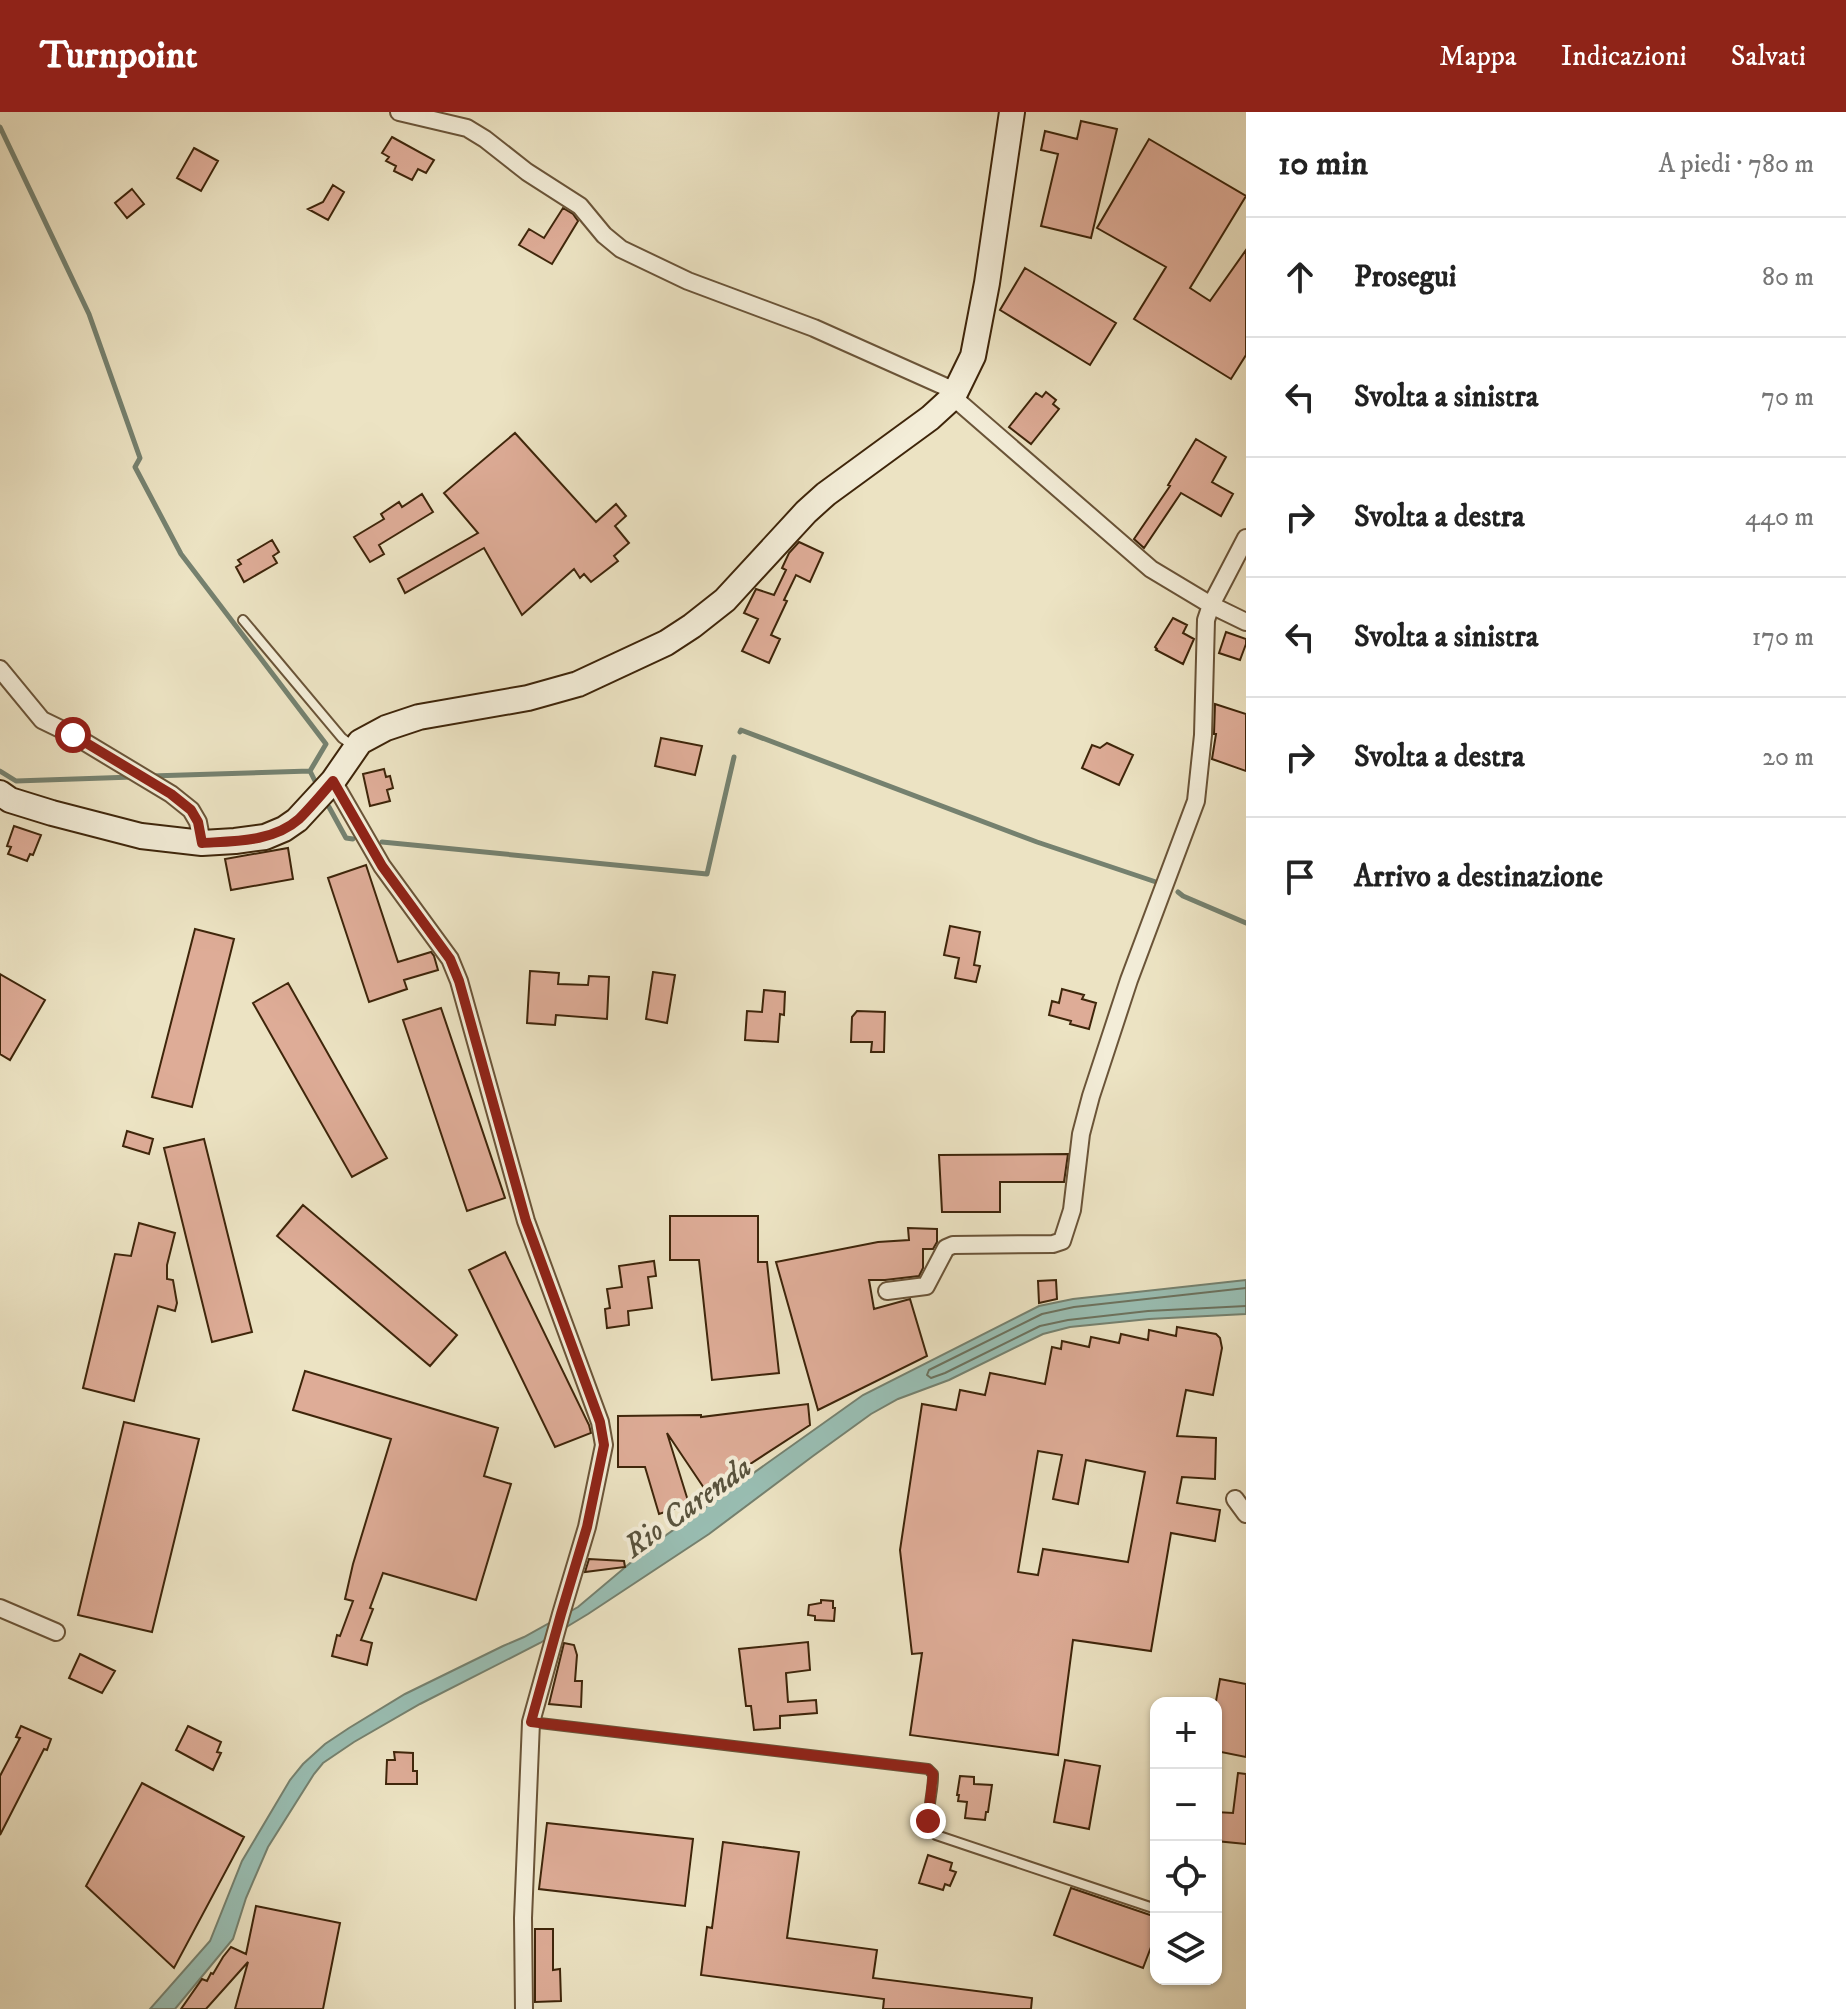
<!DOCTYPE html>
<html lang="it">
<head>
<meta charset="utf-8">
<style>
	body { margin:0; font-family:"IM FELL DW Pica",serif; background:#f2f2f2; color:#222 }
	.controls { position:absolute; right:24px; bottom:24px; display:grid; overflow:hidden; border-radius:16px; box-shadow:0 2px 6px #0004 }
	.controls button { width:72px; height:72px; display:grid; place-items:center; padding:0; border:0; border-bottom:2px solid #e0e0e0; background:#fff; color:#222; font:40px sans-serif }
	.stop { position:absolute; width:24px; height:24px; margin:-18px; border:6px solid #8f2418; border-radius:50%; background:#fff }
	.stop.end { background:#8f2418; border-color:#fff; box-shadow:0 2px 8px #0008 }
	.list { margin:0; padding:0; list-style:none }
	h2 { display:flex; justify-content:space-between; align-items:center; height:104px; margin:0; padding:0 32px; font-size:34px }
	h2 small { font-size:26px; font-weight:400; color:#767676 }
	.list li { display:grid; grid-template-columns:52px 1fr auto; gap:24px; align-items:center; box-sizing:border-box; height:120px; padding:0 32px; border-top:2px solid #e0e0e0 }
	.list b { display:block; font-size:30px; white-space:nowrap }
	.list em { font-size:26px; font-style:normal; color:#767676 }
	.icon { flex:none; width:44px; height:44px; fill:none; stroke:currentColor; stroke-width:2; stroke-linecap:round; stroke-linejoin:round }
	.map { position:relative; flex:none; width:1246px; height:1897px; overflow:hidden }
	header { display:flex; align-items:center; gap:48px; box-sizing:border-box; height:112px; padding:0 40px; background:#8f2418; color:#fff }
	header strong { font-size:38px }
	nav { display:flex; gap:44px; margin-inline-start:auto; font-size:28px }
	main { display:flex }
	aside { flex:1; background:#fff }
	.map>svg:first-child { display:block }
	.water { fill:#99beb3; stroke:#75816f; stroke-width:2 }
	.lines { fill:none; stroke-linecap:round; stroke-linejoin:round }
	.shore { stroke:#6c725e; stroke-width:2 }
	.stream { stroke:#75816f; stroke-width:5 }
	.building { fill:#deac97; stroke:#3e250a; stroke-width:2; fill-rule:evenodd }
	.service-casing { stroke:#6a5438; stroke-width:12 }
	.minor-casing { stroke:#6a5438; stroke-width:20 }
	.secondary-casing { stroke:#3e250a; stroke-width:28 }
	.service { stroke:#f3edd8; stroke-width:8 }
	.minor { stroke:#f3edd8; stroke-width:16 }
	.secondary { stroke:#f3edd8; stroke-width:24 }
	.route { stroke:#8f2418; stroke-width:10 }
	.labels { text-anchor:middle; stroke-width:8; stroke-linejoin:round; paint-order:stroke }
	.water-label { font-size:32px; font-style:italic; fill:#59533d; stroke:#f3edd8 }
</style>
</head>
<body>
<header>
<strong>Turnpoint</strong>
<nav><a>Mappa</a><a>Indicazioni</a><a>Salvati</a></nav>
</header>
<main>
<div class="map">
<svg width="1246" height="1897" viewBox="0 0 1246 1897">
	<rect width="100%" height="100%" fill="#ece3c3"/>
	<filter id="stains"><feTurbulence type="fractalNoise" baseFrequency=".0025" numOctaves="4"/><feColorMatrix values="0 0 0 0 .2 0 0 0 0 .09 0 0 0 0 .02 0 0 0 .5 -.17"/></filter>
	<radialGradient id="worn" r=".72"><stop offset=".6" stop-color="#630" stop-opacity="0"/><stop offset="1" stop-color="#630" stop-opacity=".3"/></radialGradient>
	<path class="water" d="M1246 1168V1202L1149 1207 1070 1215 1043 1222 949 1268 898 1287 871 1302 813 1344 709 1422 588 1502 540 1531 420 1592 354 1630 323 1651 314 1662 268 1735 246 1786 233 1827 175 1897H150L210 1829 242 1749 290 1668 303 1652 325 1632 349 1616 405 1582 503 1534 524 1525 578 1495 648 1436 863 1283 1039 1194 1073 1187Z"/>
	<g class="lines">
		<path class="shore" d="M1246 1176 1074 1195 1042 1202 929 1258 927 1263 931 1266 945 1261 1040 1214 1068 1208 1148 1199 1246 1194"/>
		<path class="stream" d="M0 15 89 202 140 346 135 355 181 442 326 632 310 659
			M740 620 741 618 1037 730 1156 770
			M0 659 16 669 133 665
			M310 659 315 669
			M151 664 310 659
			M329 695 346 726 353 727
			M382 730 707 762 734 645
			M1178 780 1183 784 1246 811"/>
	</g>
	<path class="building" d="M1081 9 1117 17 1091 126 1041 114 1058 42 1041 38 1045 19 1077 27Z
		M392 25 434 48 426 61 418 57 412 68 394 59 396 54 386 49 389 45 382 41Z
		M1149 27 1246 84 1190 176 1210 189 1246 138V243L1231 267 1134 207 1166 155 1097 116Z
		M194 36 218 49 201 79 177 66Z
		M333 73 344 80 328 108 308 97 323 90Z
		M132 77 144 92 127 106 115 91Z
		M563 96 573 102 578 109 552 152 519 133 529 117 544 126Z
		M1025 156 1116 211 1090 253 1000 198Z
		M1046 280 1056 288 1053 292 1059 297 1031 332 1009 315 1036 281 1042 285Z
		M515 321 596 410 616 392 626 404 615 414 629 431 614 444 618 449 591 470 584 462 580 466 574 457 522 503 484 436 405 481 398 467 478 421 444 381Z
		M1196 327 1226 345 1212 370 1233 382 1221 404 1181 381 1144 436 1134 427 1170 374 1168 373Z
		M422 382 433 400 379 433 384 442 370 450 354 425 384 407 381 402 399 390 402 395Z
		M272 428 279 440 273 444 277 451 244 470 236 455 241 452 238 448Z
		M799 430 823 441 810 470 796 463 784 488 787 489 771 523 780 527 769 551 742 539 758 507 744 501 756 477 774 483 786 458 782 456 789 441Z
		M1173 506 1187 513 1183 521 1194 527 1183 552 1156 538 1157 537 1155 535Z
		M1226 520 1246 527V532L1240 548 1219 541Z
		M1215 592 1246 602V659L1212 647 1216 622H1214Z
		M661 626 702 634 695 663 655 654Z
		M1107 631 1133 643 1119 673 1082 656 1092 633 1100 636Z
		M384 657 386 665 390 664 393 676 387 678 390 689 370 694 363 662Z
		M14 714 41 723 33 743 30 742 27 749 8 742 11 735 7 734Z
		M288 736 293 767 231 778 225 747Z
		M366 753 398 850 431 840 434 844 438 858 404 868 407 877 369 890 328 766Z
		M950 814 980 820 974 853 980 854 976 870 955 866 959 846 944 843Z
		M195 817 234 827 192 995 152 985Z
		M530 859 559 861 558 872 588 873 589 864 609 865 607 907 556 903 555 913 527 911Z
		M653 860 675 863 667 911 646 907Z
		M0 862 45 888 10 948 0 942Z
		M288 871 387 1046 352 1065 253 891Z
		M1062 877 1084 883 1082 887 1096 891 1089 917 1070 912 1071 909 1049 903 1052 889 1059 891Z
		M764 878 785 880 784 903 780 902 778 930 745 928 747 899 762 900Z
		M441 896 505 1086 467 1099 403 908Z
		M857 899 885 900 884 940H871L872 930H851L852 905Z
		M127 1019 153 1027 149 1042 123 1034Z
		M204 1027 252 1220 212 1230 164 1036Z
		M1068 1042 1064 1070H1000V1100H942L939 1043Z
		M303 1093 457 1223 430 1254 277 1124Z
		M670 1104H758V1150H767L779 1261 712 1268 699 1148H670Z
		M139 1111 175 1121 167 1153V1167L173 1168 177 1191 175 1199 158 1194 134 1289 83 1276 115 1142 131 1144Z
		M908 1116 937 1117V1130L933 1137H923V1156L919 1164 885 1168H869L874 1197 910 1187 927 1244 818 1298 776 1150 878 1130 909 1128Z
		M505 1140 589 1313 591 1321 555 1335 469 1158Z
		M654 1149 656 1164 648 1165 652 1196 628 1199 629 1213 607 1216 605 1197 610 1196 607 1177 622 1175 619 1154Z
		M1056 1168 1057 1187 1039 1191 1038 1169Z
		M1177 1215 1216 1222 1220 1226 1222 1236 1213 1283 1186 1278 1177 1324 1216 1326 1215 1367 1182 1365 1177 1391 1220 1398 1215 1429 1171 1421 1151 1539 1073 1528 1058 1643 910 1623 922 1541 912 1542 900 1438 922 1292 956 1298 960 1278 985 1283 990 1261 1045 1272 1052 1235 1061 1237 1062 1229 1089 1235 1091 1225 1119 1231 1121 1222 1148 1228 1149 1218 1176 1224ZM1038 1339 1062 1343 1053 1387 1078 1392 1086 1348 1145 1360 1128 1450 1043 1437 1038 1463 1018 1460Z
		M305 1259 498 1316 484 1364 511 1372 476 1488 383 1461 370 1496 373 1497 361 1528 372 1531 367 1553 332 1544 337 1523 340 1524 353 1489 345 1487 353 1452 391 1327 293 1298Z
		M808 1292 810 1313 718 1373 719 1375 708 1382 667 1321 689 1392 659 1402 645 1355H618V1304L701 1303V1305Z
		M124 1310 199 1327 152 1520 78 1503Z
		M589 1447 624 1449 625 1455 585 1460Z
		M821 1488 833 1489V1496H835L834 1509 815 1508V1504L808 1503 809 1493 821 1491Z
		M808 1530 810 1558 786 1561 788 1590 816 1588 817 1601 780 1604V1616L754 1618 751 1594H746L739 1537Z
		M564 1531 574 1533 577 1543 575 1569H582L581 1595 549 1592Z
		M80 1542 115 1559 102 1581 69 1566Z
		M1220 1567 1246 1572V1645L1216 1639V1589Z
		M21 1614 51 1627 47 1638 44 1637 0 1723V1664L20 1626 16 1625Z
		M188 1614 221 1630 217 1640 221 1641 213 1658 176 1638Z
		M394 1640 413 1641V1659H417V1672H386L387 1648H395Z
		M1065 1648 1100 1654 1089 1717 1054 1710Z
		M1238 1661 1246 1662V1732L1216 1729V1700L1233 1701Z
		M960 1664 974 1665V1672L992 1673 988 1700H986L985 1708 965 1706 967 1690 958 1689 959 1683H957Z
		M142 1671 244 1725 174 1856 86 1774Z
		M547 1711 693 1727 685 1794 539 1777Z
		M723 1730 799 1740 787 1826 877 1838 873 1866 1032 1886 1031 1897H883L884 1887 701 1863 707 1815 712 1816Z
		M928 1743 952 1751 950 1758 956 1760 950 1774 945 1772 943 1778 919 1771Z
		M1071 1776 1156 1805V1822L1143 1856 1054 1823Z
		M256 1794 340 1811 323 1897H235L248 1850 206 1897H181L202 1867 207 1869 211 1861 213 1862 223 1845 231 1835 246 1842Z
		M535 1817H553V1858L560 1857 561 1889 535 1890Z"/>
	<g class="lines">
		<g class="service-casing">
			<path id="service" d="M243 508 342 626 353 634
				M531 1610 928 1657 933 1662C934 1682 922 1707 936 1723L1156 1797"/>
		</g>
		<g class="minor-casing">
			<path id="minor" d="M399 0 467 16 485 27 527 60 580 94 604 123 621 137 688 169 814 216 946 275 953 285 1151 457 1211 493 1246 510
				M0 557 42 608 73 623 171 682 191 698 198 710 202 731
				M333 669 382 754 450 847 459 869 526 1109 600 1310 604 1333 587 1415 561 1502 531 1610 523 1806 524 1897
				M887 1179 926 1174 946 1136 953 1133 1053 1132 1062 1129 1072 1098 1081 1022 1091 984 1129 868 1196 689 1203 623 1206 508 1211 493 1246 426
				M1235 1387 1246 1402
				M0 1496 56 1520"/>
		</g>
		<g class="secondary-casing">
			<path id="secondary" d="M0 681 10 688 52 701 141 724 202 731 235 729 265 725 284 717 297 708 333 669 360 630 386 616 419 605 528 586 578 572 666 531 692 514 725 488 806 400 826 382 930 306 953 285 973 244 987 171 1012 0"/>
		</g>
		<use href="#service" class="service"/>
		<use href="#minor" class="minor"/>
		<use href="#secondary" class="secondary"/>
	</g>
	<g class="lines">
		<path class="route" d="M73 623 171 682 191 698 198 710 202 731C235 729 273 730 299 707 311 695 322 682 333 669L382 754 450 847 459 869 526 1109 600 1310 604 1333 587 1415 561 1502 531 1610 928 1657 933 1662 928 1709"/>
	</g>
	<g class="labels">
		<g class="water-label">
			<text transform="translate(687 1394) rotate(-36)" y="11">Rio Carenda</text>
		</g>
	</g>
	<rect width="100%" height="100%" filter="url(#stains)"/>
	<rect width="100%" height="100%" fill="url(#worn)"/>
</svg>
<div class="controls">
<button>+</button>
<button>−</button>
<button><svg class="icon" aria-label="locate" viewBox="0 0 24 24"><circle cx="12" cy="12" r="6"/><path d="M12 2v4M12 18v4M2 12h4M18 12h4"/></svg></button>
<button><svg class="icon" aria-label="layers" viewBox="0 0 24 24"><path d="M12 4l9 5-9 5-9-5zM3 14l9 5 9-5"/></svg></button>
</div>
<div class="stop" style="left:73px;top:623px"></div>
<div class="stop end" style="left:928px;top:1709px"></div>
</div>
<aside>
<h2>10 min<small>A piedi · 780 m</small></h2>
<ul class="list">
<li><svg class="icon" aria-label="ahead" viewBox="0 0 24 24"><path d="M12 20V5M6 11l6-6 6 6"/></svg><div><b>Prosegui</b></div><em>80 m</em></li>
<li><svg class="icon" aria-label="left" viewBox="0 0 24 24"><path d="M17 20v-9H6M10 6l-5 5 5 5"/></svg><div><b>Svolta a sinistra</b></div><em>70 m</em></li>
<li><svg class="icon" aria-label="right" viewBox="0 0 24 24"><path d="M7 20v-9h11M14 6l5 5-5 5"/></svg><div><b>Svolta a destra</b></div><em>440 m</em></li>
<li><svg class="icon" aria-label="left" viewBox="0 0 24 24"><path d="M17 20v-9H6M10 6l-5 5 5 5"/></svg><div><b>Svolta a sinistra</b></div><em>170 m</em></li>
<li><svg class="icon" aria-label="right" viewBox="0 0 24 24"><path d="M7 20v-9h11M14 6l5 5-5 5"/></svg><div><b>Svolta a destra</b></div><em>20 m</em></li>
<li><svg class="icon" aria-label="arrive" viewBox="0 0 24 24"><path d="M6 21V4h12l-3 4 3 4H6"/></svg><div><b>Arrivo a destinazione</b></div></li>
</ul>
</aside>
</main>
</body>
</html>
